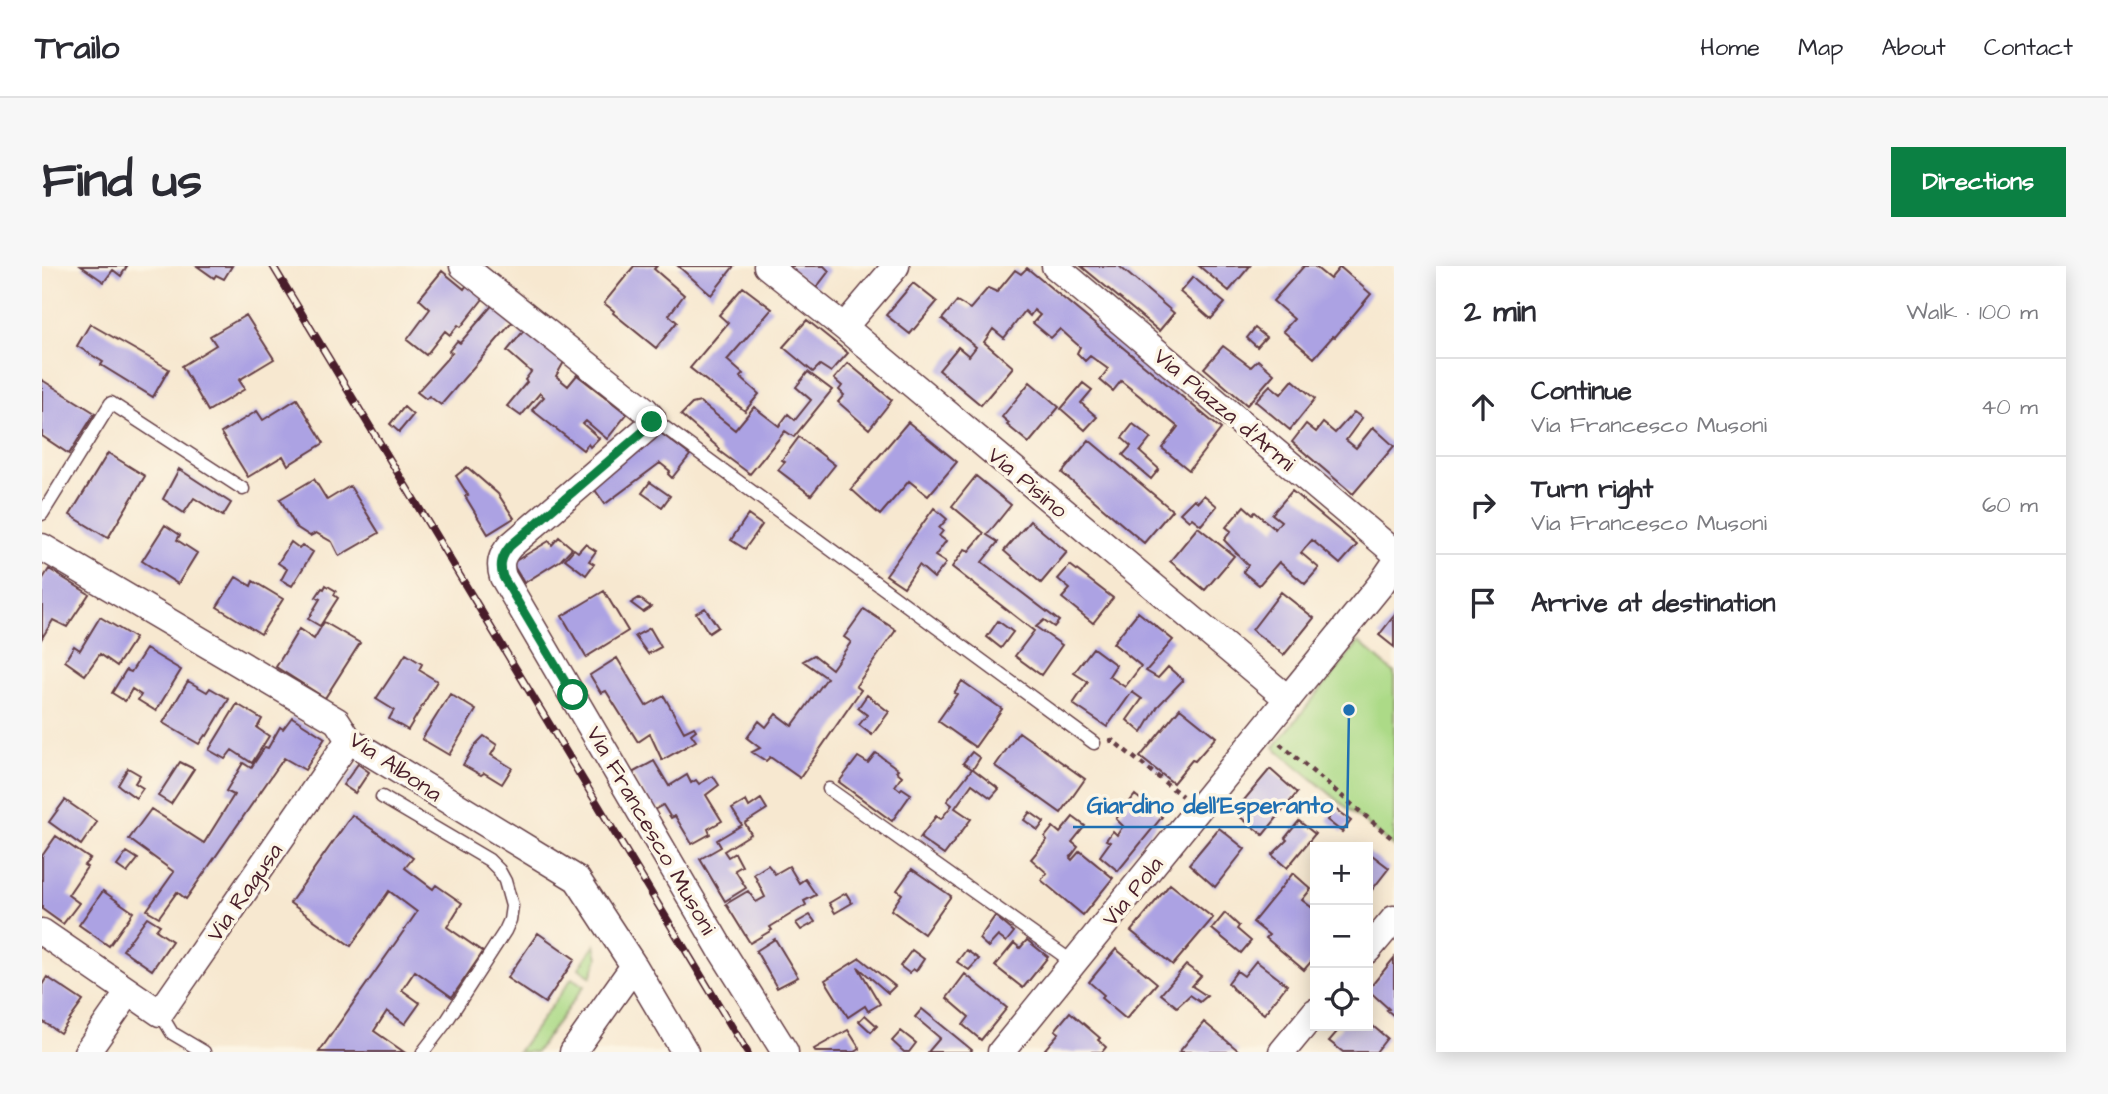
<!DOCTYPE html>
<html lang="en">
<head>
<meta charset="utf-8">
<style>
	body { margin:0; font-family:"Architects Daughter",sans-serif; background:#f7f7f7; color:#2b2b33 }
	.controls { position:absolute; right:21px; bottom:21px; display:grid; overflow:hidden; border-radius:0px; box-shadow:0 4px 18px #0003 }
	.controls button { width:63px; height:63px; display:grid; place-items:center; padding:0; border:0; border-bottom:2px solid #e1e1e2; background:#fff; color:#2b2b33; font:35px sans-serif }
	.stop { position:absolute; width:21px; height:21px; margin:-16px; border:5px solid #0b8043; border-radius:50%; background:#fff }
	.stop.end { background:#0b8043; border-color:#fff; box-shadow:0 2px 7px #0008 }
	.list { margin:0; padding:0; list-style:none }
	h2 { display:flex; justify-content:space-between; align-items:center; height:91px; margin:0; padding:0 28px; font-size:30px }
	h2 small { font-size:23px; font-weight:400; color:#7c7c81 }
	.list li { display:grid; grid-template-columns:46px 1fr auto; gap:21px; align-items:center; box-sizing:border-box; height:98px; padding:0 28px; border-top:2px solid #e1e1e2 }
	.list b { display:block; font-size:26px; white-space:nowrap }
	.list p { margin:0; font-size:23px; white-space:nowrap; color:#7c7c81 }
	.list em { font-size:23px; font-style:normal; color:#7c7c81 }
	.icon { flex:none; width:38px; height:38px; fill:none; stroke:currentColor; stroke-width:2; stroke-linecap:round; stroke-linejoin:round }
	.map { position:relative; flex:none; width:1352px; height:786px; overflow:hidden; border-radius:0px }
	header { display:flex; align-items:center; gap:42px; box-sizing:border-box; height:98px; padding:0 35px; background:#fff; border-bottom:2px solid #e1e1e2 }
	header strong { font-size:33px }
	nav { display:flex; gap:38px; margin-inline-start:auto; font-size:24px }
	.intro { display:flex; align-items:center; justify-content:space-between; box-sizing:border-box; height:168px; padding:0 42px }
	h1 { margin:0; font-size:49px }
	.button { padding:18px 32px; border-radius:0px; background:#0b8043; color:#fff; font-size:24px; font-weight:700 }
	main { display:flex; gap:42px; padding:0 42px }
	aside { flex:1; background:#fff; border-radius:0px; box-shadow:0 4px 18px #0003 }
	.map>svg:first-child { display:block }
	.green { fill:#acda87; stroke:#7b7c59; stroke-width:2 }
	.building { fill:#aca2e3 }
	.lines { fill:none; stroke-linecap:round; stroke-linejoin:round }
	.lane-casing { stroke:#643d44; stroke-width:15 }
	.street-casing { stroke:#643d44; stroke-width:29 }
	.path { stroke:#643d44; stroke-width:4.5; stroke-dasharray:5 5; stroke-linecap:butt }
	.lane { stroke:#fff; stroke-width:12 }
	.street { stroke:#fff; stroke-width:26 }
	.rail-casing { stroke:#4a1f2b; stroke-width:8 }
	.rail { stroke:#fcf5e5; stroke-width:5; stroke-dasharray:16; stroke-linecap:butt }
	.route { stroke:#0b8043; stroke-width:9 }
	.labels { text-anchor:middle; stroke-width:7; stroke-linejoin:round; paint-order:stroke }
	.street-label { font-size:23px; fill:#4a1f2b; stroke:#fcf5e5 }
	.leader { fill:none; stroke:#1f6fb2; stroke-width:2.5 }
	.callout-dot { fill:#1f6fb2; stroke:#fcf5e5; stroke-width:2.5 }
	.callout-label { font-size:24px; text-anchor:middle; font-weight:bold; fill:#1f6fb2; stroke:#fcf5e5; stroke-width:7; stroke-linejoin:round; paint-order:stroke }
</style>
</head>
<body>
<header>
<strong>Trailo</strong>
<nav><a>Home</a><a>Map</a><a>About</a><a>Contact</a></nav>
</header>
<div class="intro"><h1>Find us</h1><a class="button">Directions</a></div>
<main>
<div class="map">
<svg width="1352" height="786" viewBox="0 0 1352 786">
	<rect width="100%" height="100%" fill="#fcf5e5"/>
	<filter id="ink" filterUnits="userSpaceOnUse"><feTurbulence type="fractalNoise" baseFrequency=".0143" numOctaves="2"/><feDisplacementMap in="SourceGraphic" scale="14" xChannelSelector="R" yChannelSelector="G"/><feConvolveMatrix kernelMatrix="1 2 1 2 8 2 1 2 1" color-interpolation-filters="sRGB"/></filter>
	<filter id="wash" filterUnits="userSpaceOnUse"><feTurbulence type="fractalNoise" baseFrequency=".00686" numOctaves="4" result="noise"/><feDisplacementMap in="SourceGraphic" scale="28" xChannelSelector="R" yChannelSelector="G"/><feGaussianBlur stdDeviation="1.57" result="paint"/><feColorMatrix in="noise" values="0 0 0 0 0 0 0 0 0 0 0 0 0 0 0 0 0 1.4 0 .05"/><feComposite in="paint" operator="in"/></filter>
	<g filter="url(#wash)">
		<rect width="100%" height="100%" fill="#f7e8d0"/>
		<path class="green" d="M1317 376 1352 407V581L1232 481Z
			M553 679 556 692 549 711 537 702Z
			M530 712 542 720 494 786H476Z"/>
		<g id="blocks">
			<path class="building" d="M39 0H85L79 10 71 4 62 16Z
				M155 0H190L182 13 174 9 172 12Z
				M592 0H615L612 3 642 29 627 49 635 56 614 82 571 47 572 45 562 37Z
				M636 0H692L669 29Z
				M745 0H782L787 5 774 22Z
				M1039 0H1077L1132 47 1117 65Z
				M1157 0H1208L1187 25Z
				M1262 0H1272L1288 13 1298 1 1329 28 1293 71 1291 70 1272 92 1241 65 1252 53 1231 35Z
				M985 2 1179 163 1147 204 1120 182 1136 161 1079 115 1071 125 1058 114 1066 103 1048 90 1043 95 1035 87 1038 81 1018 63 1009 72 991 57 998 49 992 44 988 50 983 45 962 72 951 63 942 76 971 101 939 139 897 104 916 81 927 90 934 81 900 53 915 35 928 43 946 22 955 26 973 4 979 8Z
				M400 5 422 23 428 15 444 29 419 61 416 59 408 69 403 65 384 89 365 74 388 43 377 33Z
				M1151 11 1183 37 1169 53 1138 26Z
				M871 17 895 36 868 68 844 49Z
				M701 21 730 43 685 94 701 108 698 111 717 128 703 145 648 102 686 57 677 49Z
				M453 36 473 53 399 139 387 130 384 133 375 126 410 87 407 85 415 75 418 77Z
				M204 49 232 93 197 114 203 123 166 145 140 100 174 79 168 70Z
				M765 54 806 87 789 106 778 99 771 106 741 81Z
				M48 58 127 103 111 131 59 99 61 96 35 80Z
				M484 62 522 96 514 110 526 120 535 109 585 148 565 173 544 155 541 158 557 172 548 181 546 178 541 184 490 144 502 131 498 127 479 150 465 140 485 116 483 114 489 106 465 85Z
				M1213 62 1224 71 1215 81 1205 72Z
				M1181 80 1209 101 1216 94 1232 108 1205 139 1162 102Z
				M806 97 850 134 827 163 796 136 802 129 797 124 800 120 792 113Z
				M766 106 790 124 752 171 743 165 708 208 677 185 678 183 639 149 650 138 658 136 693 164 712 141 737 160 746 148 753 154 769 134 754 121Z
				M0 114 53 147 27 188 0 170Z
				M1251 114 1273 133 1248 164 1213 135 1228 119 1239 128Z
				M988 116 1017 141 987 177 965 159 967 157 960 151Z
				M1041 117 1050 124 1039 137 1055 151 1043 164 1019 143Z
				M255 133 282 177 246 199 241 190 206 211 179 167 215 145 221 154Z
				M362 141 371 149 357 166 348 158Z
				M1312 146 1320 152 1304 174 1314 182 1331 161 1352 180 1311 228 1250 176 1264 158 1274 166 1281 157 1293 167Z
				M866 156 915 196 886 230 867 215 838 249 809 223Z
				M1091 158 1109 172 1098 186 1117 203 1109 213 1081 189 1089 180 1080 172Z
				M616 165 648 189 630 212 626 208 628 205 618 197 563 238 548 217Z
				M757 171 793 199 769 229 736 204 743 196 740 194Z
				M1047 174 1130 244 1102 277 1020 207Z
				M66 187 103 210 66 272 28 249Z
				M425 201 456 228 472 252 446 268 423 230 426 229 414 210Z
				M137 203 189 237 181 250 152 232 142 247 121 233Z
				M934 210 969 239 945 269 956 276 940 296 1017 355 1012 361 1002 354 994 361 1020 379 999 409 973 390 992 365 910 301 923 283 927 285 942 267 910 240Z
				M272 213 285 234 308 220 337 267 297 290 290 276 274 267 268 270 254 261 238 233Z
				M608 216 628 230 620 241 600 227Z
				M1250 225 1315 279 1298 298 1270 274 1259 287 1277 302 1263 318 1237 296 1217 319 1201 306 1206 299 1182 274 1189 265 1184 261 1202 240 1211 248 1213 246 1233 263 1239 255 1230 248Z
				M1162 229 1175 240 1159 259 1150 252 1147 255 1138 247 1152 233 1156 236Z
				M892 242 905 253 897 262 901 265 897 270 904 275 893 290 904 297 892 312 877 299 862 321 844 309Z
				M706 249 720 259 703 283 689 274Z
				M988 255 1025 286 999 317 962 285Z
				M123 259 138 269 135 274 155 287 136 318 100 295Z
				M1156 261 1192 290 1163 324 1128 295Z
				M517 271 530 282 519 294 482 317 470 297 507 275 510 279Z
				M249 276 257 282 260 279 271 286 250 320 239 314 245 303 236 297Z
				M543 278 554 285 547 295 552 298 544 309 523 293 532 283 536 286Z
				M1028 299 1071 332 1051 357 1020 332 1028 323 1016 313Z
				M7 303 47 328 25 361 11 354 0 372V314Z
				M194 311 209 320 211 315 241 333 219 368 175 341Z
				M284 319 294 325 292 329 296 332 278 360 266 353 278 333 274 331 280 322 282 323Z
				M562 325 586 365 544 391 520 350Z
				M1239 326 1272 352 1242 389 1210 364Z
				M597 332 609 341 601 346 589 337Z
				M663 342 676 361 667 367 654 347Z
				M822 343 854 364 814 420 819 424 758 512 728 491 724 495 710 486 718 482 705 472 717 455 724 461 734 448 750 460 785 412 761 395 772 389 790 403 809 376 802 371Z
				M1096 346 1131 374 1104 405 1116 412 1126 401 1141 414 1116 440 1100 467 1085 454 1100 433 1090 426 1065 461 1031 438 1046 416 1032 407 1051 382 1074 399 1067 410 1083 421 1099 400 1071 377Z
				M1352 350V381L1337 369Z
				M58 351 93 372 75 400 58 388 43 409 23 395 32 380 38 384Z
				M956 355 971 366 959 382 945 371Z
				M282 356 318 377 283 432 234 401 257 363 272 373Z
				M608 362 619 381 606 388 593 370Z
				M104 383 139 404 114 445 96 434 99 429 90 423 83 435 70 427 84 404 89 406Z
				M364 388 380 398 377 404 395 415 366 464 347 453 352 444 334 433Z
				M575 392 604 440 622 430 642 466 652 461 654 464 649 468 654 475 620 494 608 468 596 476 564 425 559 427 548 409Z
				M146 415 165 426 168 422 187 433 165 470 163 469 157 478 121 457Z
				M920 415 960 443 933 481 896 455 915 428 912 427Z
				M408 428 434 444 407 489 380 473Z
				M825 429 847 446 830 469 817 459 825 449 816 442Z
				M195 438 220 453 215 462 227 470 210 497 190 484 183 493 167 484Z
				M1138 442 1174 471 1153 495 1150 494 1131 517 1098 491Z
				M250 451 283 472 263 504 242 492 144 633 135 626 117 651 105 644 132 606 87 573 109 543 162 577 192 529 184 525 201 497 209 502 223 481 226 482 238 461 241 463Z
				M977 466 1043 513 1019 547 953 500Z
				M442 470 455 479 449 489 470 502 460 518 442 507 439 509 421 499 433 479Z
				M930 486 938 492 931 503 957 523 949 532 930 518 913 542 929 553 902 589 878 572 894 550 899 553 910 539 905 535 930 503 921 497Z
				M834 487 856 503 854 505 860 510 853 520 858 524 860 522 869 528 850 555 797 516 816 491 826 497Z
				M612 495 627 520 645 509 649 517 654 514 657 518 671 510 677 519 664 529 680 555 666 563 668 568 650 578 633 550 629 552 621 539 612 544 590 507Z
				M138 496 152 503 129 538 116 530Z
				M316 498 327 506 313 527 301 519Z
				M86 502 98 509 93 517 101 522 94 532 76 519Z
				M1228 503 1255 527 1221 569 1192 546Z
				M1093 529 1120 551 1076 605 1058 590 1068 576 1064 574 1071 565 1075 569 1081 560 1074 553Z
				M719 533 725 543 703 557 709 568 682 585 686 591 693 587 700 600 693 604 704 622 683 635 658 593 679 581 675 574 700 559 690 543 704 535 707 541Z
				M23 534 55 556 39 579 7 556Z
				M1293 543 1309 555 1300 566 1285 554Z
				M988 546 1002 556 996 564 982 554Z
				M310 549 371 592 363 602 391 623 394 619 420 637 405 661 441 686 410 731 373 705 360 724 378 737 363 758 345 745 332 765 362 786H277L375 646 347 625 309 680 248 637Z
				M1031 551 1043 560 1030 576 1036 581 1028 592 1030 594 1038 585 1071 612 1041 649 999 614 1005 607 989 593 1005 574 1003 571 1011 561 1018 567Z
				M1257 555 1273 568 1245 602 1230 589 1245 574 1243 572Z
				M1177 562 1203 583 1173 621 1147 598Z
				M14 570 48 593 42 599 45 601 26 629 37 637 21 658 0 643V590Z
				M85 586 96 593 85 607 75 600Z
				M1326 586 1347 602 1326 629Z
				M726 599 733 608 747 600 757 617 763 613 774 629 762 635 764 639 728 661 730 664 708 677 684 638 706 625 714 636 723 631 712 608Z
				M870 603 909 630 882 668 849 644 860 628 855 624Z
				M1251 607 1269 623 1260 634 1273 644V691L1262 704 1224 672 1227 669 1211 656Z
				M1128 618 1171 652 1131 699 1089 665Z
				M61 625 91 646 67 680 37 659Z
				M804 627 810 637 793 647 787 637Z
				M1183 647 1197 660 1195 663 1209 675 1199 687 1170 663Z
				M768 649 773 656 759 664 754 657Z
				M953 650 972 666 964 676 956 670 946 681 937 673Z
				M105 651 118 659 114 664 130 675 110 704 81 684Z
				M496 667 533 693 503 737 465 712Z
				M733 673 756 711 735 722 714 685Z
				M985 674 1006 691 981 722 953 700 972 677 978 682Z
				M1074 683 1115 717 1084 753 1059 732 1062 729 1047 716Z
				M870 684 882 693 874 705 871 703 867 707 858 700Z
				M924 684 937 693 927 704 915 696Z
				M818 692 853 720 846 727 816 701 838 738 826 745 823 740 806 751 783 714Z
				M1352 692V750L1345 744 1347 743 1326 724Z
				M1214 695 1245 719 1222 748 1191 723 1186 717 1195 705 1202 710Z
				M1144 699 1159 710 1150 720 1165 730 1158 736 1148 729 1135 741 1119 728Z
				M923 708 965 742 939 774 921 759 927 751 905 732Z
				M5 711 41 735 18 767 0 755V719Z
				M880 743 930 784 928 786H886L898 772 873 751Z
				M1028 746 1058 772 1056 774 1064 781 1060 786H1007L1003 783 1017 767 1013 764Z
				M823 749 835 760 829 766 817 755Z
				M1162 756 1197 785 1196 786H1137Z
				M1326 756 1345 772 1334 786H1301L1287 775 1300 760H1326Z
				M806 764 818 783 813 786H774L772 783Z
				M859 765 874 777 867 786H862L850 775Z"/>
		</g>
	</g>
	<g filter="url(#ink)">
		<use href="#blocks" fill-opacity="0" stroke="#643d44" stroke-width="2"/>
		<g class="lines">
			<g class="lane-casing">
				<path id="lane" d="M610 152 1052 477
					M0 248 69 137 201 223
					M787 523 1032 697
					M340 531 447 594 457 604 463 615 470 640 468 654 463 665 404 756 381 786
					M118 747 130 767 162 786"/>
			</g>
			<g class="street-casing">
				<path id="street" d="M421 0 603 144 610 152V156L604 163 468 280C459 290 457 298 461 311L678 682 743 786
					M725 0 802 61 1246 433
					M1013 0 1352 286
					M802 61 854 0
					M0 281 295 455 307 474 535 613 592 700 643 786
					M0 666 118 747 307 474
					M1326 684 1352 653
					M45 786 87 726
					M531 786 592 700
					M959 786 1339 318 1352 299
					M1240 786 1273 746"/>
			</g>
			<path class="path" d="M1067 475 1070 474 1140 530
				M1238 478 1352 574"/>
			<use href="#lane" class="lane"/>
			<use href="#street" class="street"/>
			<g class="rail-casing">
				<path id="rail" d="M231 0 705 786"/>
			</g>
			<use href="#rail" class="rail"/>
		</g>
	</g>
	<g class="lines" filter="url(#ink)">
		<path class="route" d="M531 429 461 311C457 298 460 290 468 280L604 163 610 156"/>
	</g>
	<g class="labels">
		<g class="street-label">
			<text transform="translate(1183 143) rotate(40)" y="8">Via Piazza d'Armi</text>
			<text transform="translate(986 216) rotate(40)" y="8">Via Pisino</text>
			<text transform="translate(354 500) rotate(34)" y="8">Via Albona</text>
			<text transform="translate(610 564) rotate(60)" y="8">Via Francesco Musoni</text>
			<text transform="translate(1090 625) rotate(-51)" y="8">Via Pola</text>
			<text transform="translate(202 626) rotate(-55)" y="8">Via Ragusa</text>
		</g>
	</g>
	<path class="leader" d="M1307 444L1305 561H1031"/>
	<circle class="callout-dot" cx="1307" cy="444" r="7"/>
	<g class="callout-label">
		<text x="1168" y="547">Giardino dell'Esperanto</text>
	</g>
</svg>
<div class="controls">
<button>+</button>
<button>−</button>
<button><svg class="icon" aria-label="locate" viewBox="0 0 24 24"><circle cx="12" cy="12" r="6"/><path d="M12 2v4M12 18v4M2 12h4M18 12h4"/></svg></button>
</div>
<div class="stop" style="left:531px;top:429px"></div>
<div class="stop end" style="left:610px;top:156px"></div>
</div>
<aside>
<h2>2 min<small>Walk · 100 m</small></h2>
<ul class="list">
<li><svg class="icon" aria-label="ahead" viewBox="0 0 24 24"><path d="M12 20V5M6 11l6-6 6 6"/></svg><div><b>Continue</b><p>Via Francesco Musoni</p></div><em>40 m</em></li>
<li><svg class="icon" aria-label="right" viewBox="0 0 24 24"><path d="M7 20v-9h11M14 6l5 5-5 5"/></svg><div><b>Turn right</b><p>Via Francesco Musoni</p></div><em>60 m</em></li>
<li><svg class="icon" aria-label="arrive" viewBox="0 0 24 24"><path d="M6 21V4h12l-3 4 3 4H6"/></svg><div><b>Arrive at destination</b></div></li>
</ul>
</aside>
</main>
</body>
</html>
